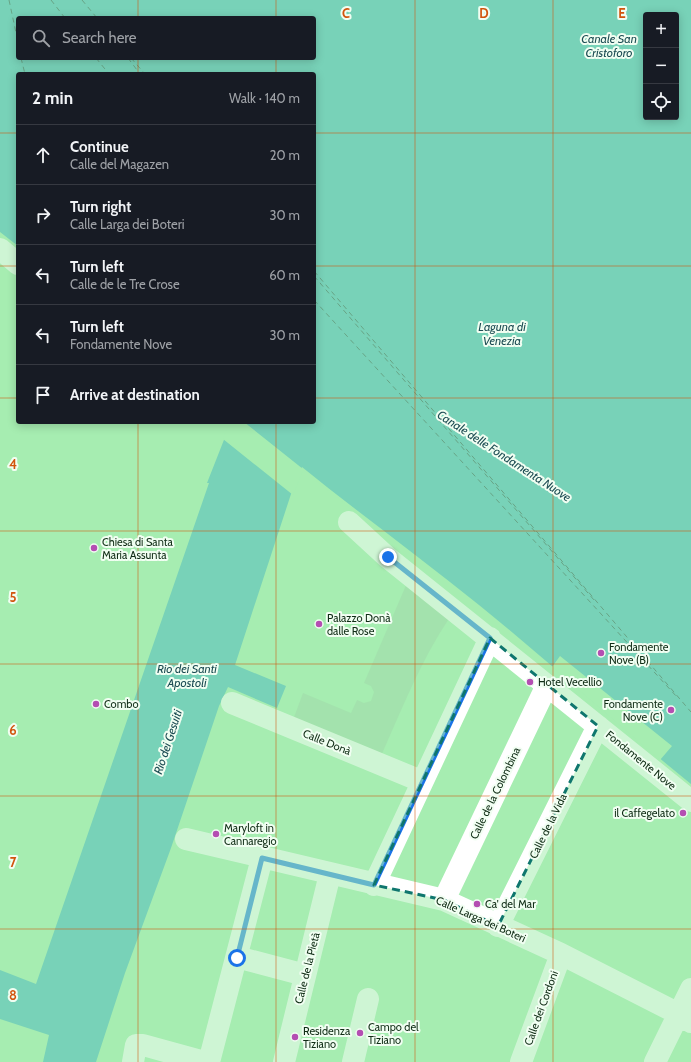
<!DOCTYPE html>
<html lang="en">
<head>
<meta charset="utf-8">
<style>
	body { margin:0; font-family:Cabin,sans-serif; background:#20242c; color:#f1f3f6 }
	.controls { position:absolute; right:12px; top:12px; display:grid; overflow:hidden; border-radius:4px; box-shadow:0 2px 10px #0003 }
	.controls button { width:36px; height:36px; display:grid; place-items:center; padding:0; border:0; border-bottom:1px solid #363941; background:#171b24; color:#f1f3f6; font:20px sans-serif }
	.stop { position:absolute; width:12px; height:12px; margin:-9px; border:3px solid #1a73e8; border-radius:50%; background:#fff }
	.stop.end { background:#1a73e8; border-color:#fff; box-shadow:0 1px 4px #0008 }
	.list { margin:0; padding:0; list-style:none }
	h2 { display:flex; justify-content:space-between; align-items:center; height:52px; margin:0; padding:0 16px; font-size:17px }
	h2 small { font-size:13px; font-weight:400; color:#9ea1a6 }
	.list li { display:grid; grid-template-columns:26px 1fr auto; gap:12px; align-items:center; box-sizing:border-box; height:60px; padding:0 16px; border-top:1px solid #363941 }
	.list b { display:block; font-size:15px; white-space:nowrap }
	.list p { margin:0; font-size:13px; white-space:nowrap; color:#9ea1a6 }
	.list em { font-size:13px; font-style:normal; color:#9ea1a6 }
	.icon { flex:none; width:22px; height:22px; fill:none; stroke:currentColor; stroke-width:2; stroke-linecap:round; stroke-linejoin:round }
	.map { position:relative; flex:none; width:691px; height:1062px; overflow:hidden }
	.search { position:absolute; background:#171b24; box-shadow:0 2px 10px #0003; left:16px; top:16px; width:300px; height:44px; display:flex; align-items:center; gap:10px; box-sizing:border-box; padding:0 14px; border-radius:4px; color:#9ea1a6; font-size:15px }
	.panel { position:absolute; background:#171b24; box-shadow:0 2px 10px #0003; left:16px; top:72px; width:300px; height:352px; border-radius:4px }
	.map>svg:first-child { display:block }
	.green { fill:#a0d6a8 }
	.water { fill:#41b1c0; fill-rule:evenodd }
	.pier { fill:#a6edb1 }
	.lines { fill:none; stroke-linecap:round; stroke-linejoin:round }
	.ferry { stroke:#1c4c53; stroke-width:1; stroke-dasharray:5 4; stroke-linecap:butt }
	.street { stroke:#fff; stroke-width:22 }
	.route { stroke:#1a73e8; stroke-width:5 }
	.marked { fill:none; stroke:#0f766e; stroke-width:3; stroke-dasharray:8 5; stroke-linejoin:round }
	.grid { fill:none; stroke:#d2540d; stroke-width:1; stroke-opacity:0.55 }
	.poi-dot { fill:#b44eb2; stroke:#f1fef2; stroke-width:1.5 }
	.labels { text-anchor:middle; stroke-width:4; stroke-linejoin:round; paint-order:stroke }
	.poi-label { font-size:11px; fill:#0f2c15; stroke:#f1fef2; text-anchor:start }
	.street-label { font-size:11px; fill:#0f2c15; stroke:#f1fef2 }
	.water-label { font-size:12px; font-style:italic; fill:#1c4c53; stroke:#f1fef2 }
	.grid-label { font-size:13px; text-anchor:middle; font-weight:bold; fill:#d2540d; stroke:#f1fef2; stroke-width:4; stroke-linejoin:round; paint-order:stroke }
</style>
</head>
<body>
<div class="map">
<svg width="691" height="1062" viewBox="0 0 691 1062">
	<rect width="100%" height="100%" fill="#a6edb1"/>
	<path class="green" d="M407 583 450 617C421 660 402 709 381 756L293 720 303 693 351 713 357 700 364 703 371 701 374 692 371 686 364 683Z"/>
	<path class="water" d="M0 0H691V784C619 726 551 663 479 605 421 558 360 514 302 467L291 494 235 665 286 686 277 708 228 687 219 706 171 848 125 973 96 1062H43L49 1035 0 1019V970L36 984 209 483H207L231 422H314V74H18V246L0 232ZM646 15H676V117H646ZM18 18H314V58H18Z"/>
	<path class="pier" d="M229 422H244L357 512 356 513 303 470 293 495 223 439Z
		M560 656 672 746 660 760 552 667Z"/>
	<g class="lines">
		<path class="ferry" d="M9 0 18 42
			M51 0 65 18
			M82 0 97 18
			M21 58 25 74
			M96 58 109 74
			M128 58 140 74
			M131 58 145 74
			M314 271 691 712
			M314 276 594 600
			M314 300 677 697"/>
		<path class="street" d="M0 249 18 264
			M349 522 387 557 691 801
			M232 703 421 781
			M186 839 444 900 561 954 679 1014 691 1022
			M374 885 490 638
			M444 900 547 685
			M498 926 598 726
			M237 957 305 975
			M133 1062 136 1045H143L205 1062
			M209 1062 262 858
			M284 1062 330 874
			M353 1062 368 999
			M521 1062 561 954
			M655 1062 691 989"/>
	</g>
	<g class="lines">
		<path class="route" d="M237 958 262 858 374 885 490 638 388 557"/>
	</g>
	<path d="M0 0H691V1062H0ZM490 638 598 726 498 926 444 900 374 885Z" fill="#a6edb1" fill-opacity=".55" fill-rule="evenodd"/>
	<path class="marked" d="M490 638 598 726 498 926 444 900 374 885Z"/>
	<path class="grid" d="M138 0V18M276 0V18M415 0V1062M553 0V1062M138 58V74M276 58V74M0 133H18M314 133H691M0 266H18M314 266H691M0 398H18M314 398H691M138 422V1062M276 422V1062M0 531H691M0 664H691M0 796H691M0 929H691"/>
	<g class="poi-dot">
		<circle cx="94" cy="548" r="4"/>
		<circle cx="319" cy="624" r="4"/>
		<circle cx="601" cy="653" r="4"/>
		<circle cx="530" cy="682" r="4"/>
		<circle cx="96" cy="704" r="4"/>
		<circle cx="671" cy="710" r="4"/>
		<circle cx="683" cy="813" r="4"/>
		<circle cx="216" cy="834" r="4"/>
		<circle cx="477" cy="904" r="4"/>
		<circle cx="360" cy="1033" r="4"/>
		<circle cx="295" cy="1037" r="4"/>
	</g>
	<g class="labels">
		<g class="poi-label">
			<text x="102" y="546">Chiesa di Santa<tspan x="102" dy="13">Maria Assunta</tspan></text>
			<text x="327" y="622">Palazzo Donà<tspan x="327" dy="13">dalle Rose</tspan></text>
			<text x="609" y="651">Fondamente<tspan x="609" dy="13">Nove (B)</tspan></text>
			<text x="538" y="686">Hotel Vecellio</text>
			<text x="104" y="708">Combo</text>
			<text x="663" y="708" text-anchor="end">Fondamente<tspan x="663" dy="13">Nove (C)</tspan></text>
			<text x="675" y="817" text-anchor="end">il Caffegelato</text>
			<text x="224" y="832">Maryloft in<tspan x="224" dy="13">Cannaregio</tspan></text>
			<text x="485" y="908">Ca' del Mar</text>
			<text x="368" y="1031">Campo del<tspan x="368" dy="13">Tiziano</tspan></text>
			<text x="303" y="1035">Residenza<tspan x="303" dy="13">Tiziano</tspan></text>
		</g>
		<g class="street-label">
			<text transform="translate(327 742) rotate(22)" y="4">Calle Donà</text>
			<text transform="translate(641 760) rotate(39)" y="4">Fondamente Nove</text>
			<text transform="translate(495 793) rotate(-64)" y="4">Calle de la Colombina</text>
			<text transform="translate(548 826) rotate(-64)" y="4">Calle de la Vida</text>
			<text transform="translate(481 919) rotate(24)" y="4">Calle Larga dei Boteri</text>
			<text transform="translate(307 968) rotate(-76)" y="4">Calle de la Pietà</text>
			<text transform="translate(541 1008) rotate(-70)" y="4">Calle dei Cordoni</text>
		</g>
		<g class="water-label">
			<text x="609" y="43">Canale San<tspan x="609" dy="14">Cristoforo</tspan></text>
			<text x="502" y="331">Laguna di<tspan x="502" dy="14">Venezia</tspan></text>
			<text transform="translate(504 456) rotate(33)" y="4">Canale delle Fondamenta Nuove</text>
			<text x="187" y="673">Rio dei Santi<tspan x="187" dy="14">Apostoli</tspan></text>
			<text transform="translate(168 742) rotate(-72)" y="4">Rio dei Gesuiti</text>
		</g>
	</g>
	<g class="grid-label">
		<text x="346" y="18">C</text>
		<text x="484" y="18">D</text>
		<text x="622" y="18">E</text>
		<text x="13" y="469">4</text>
		<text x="13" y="602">5</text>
		<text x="13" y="735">6</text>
		<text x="13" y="867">7</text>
		<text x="13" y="1000">8</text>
	</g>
</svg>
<div class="controls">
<button>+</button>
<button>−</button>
<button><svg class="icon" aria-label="locate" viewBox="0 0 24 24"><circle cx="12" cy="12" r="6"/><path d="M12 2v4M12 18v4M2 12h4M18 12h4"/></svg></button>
</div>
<div class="stop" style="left:237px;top:958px"></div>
<div class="stop end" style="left:388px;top:557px"></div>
<div class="search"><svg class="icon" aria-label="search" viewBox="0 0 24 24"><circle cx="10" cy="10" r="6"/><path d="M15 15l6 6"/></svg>Search here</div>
<section class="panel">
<h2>2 min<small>Walk · 140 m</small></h2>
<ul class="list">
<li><svg class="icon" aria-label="ahead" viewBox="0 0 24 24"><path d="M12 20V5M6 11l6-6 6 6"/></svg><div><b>Continue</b><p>Calle del Magazen</p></div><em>20 m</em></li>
<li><svg class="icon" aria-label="right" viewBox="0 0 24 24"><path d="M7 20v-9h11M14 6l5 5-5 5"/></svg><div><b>Turn right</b><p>Calle Larga dei Boteri</p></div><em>30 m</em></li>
<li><svg class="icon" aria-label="left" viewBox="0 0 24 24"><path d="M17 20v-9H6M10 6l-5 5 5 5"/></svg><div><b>Turn left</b><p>Calle de le Tre Crose</p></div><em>60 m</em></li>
<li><svg class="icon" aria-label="left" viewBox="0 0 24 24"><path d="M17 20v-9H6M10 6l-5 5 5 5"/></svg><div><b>Turn left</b><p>Fondamente Nove</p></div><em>30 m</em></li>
<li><svg class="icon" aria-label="arrive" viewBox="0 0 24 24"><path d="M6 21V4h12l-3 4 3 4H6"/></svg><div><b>Arrive at destination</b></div></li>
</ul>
</section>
</div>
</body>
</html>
